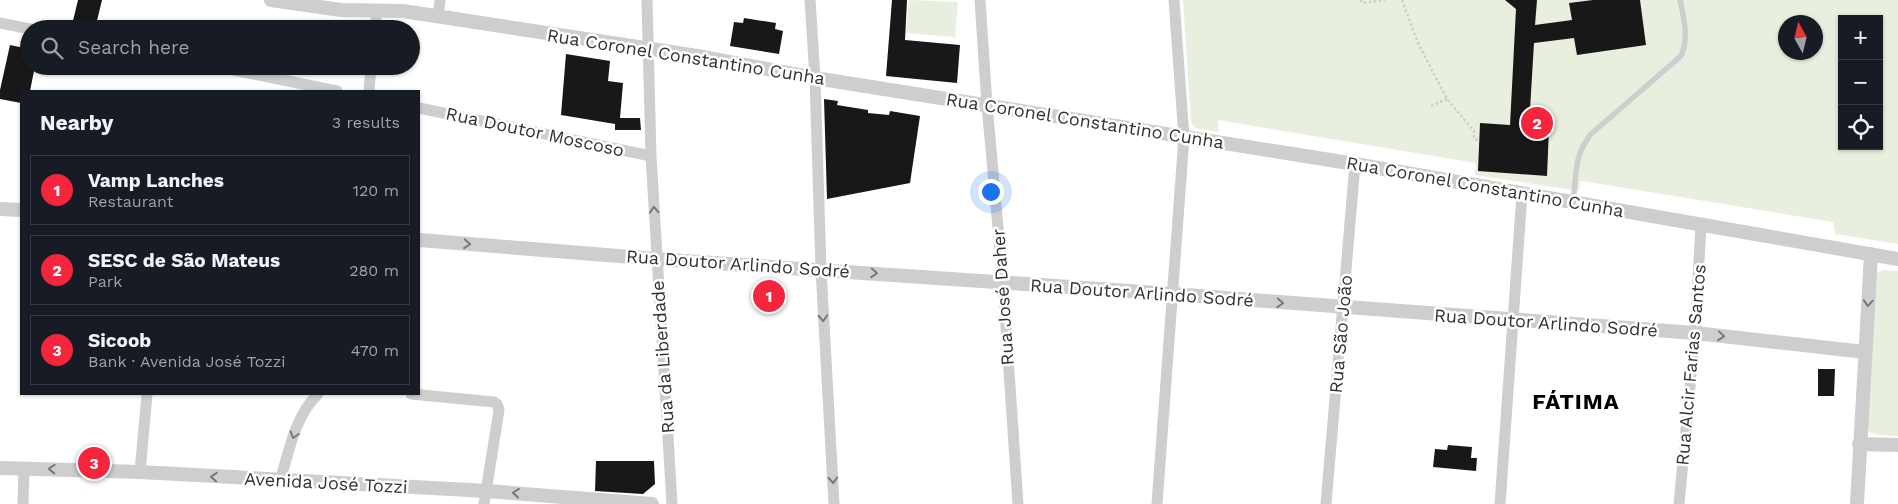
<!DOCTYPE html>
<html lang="en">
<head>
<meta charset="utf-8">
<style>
	body { margin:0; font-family:"Work Sans",sans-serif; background:#20242c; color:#f1f3f6 }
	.controls { position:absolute; right:15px; top:15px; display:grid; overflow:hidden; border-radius:0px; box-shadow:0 1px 4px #0004 }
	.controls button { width:45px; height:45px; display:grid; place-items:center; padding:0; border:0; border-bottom:1px solid #363941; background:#171b24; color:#f1f3f6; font:25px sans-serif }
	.compass { position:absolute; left:1778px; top:15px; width:45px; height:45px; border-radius:50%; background:#171b24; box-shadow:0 1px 4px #0004; rotate:352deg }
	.you { position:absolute; left:990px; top:191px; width:18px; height:18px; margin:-12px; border:4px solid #fff; border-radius:50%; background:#1a73e8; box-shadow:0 0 0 8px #1a73e833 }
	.badge { display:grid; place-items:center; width:32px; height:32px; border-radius:50%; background:#f5253d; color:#fff; font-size:16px; font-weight:700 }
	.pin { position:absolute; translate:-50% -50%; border:2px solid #fff; box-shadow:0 1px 5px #0006 }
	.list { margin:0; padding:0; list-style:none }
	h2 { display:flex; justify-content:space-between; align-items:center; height:65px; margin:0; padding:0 20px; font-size:21px }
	h2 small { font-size:16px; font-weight:400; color:#9ea1a6 }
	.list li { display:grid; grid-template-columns:32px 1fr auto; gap:15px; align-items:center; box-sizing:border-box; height:70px; margin:0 10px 10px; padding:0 10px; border:1px solid #363941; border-radius:0px }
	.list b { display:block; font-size:19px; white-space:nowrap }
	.list p { margin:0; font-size:16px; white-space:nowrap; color:#9ea1a6 }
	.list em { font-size:16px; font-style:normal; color:#9ea1a6 }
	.icon { flex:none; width:28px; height:28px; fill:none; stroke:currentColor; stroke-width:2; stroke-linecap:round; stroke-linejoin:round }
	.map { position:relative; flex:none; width:1898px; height:504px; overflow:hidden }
	.search { position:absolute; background:#171b24; box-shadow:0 1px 4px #0004; left:20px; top:20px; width:400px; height:55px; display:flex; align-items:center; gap:12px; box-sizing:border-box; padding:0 18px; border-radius:28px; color:#9ea1a6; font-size:19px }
	.panel { position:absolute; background:#171b24; box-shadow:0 1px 4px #0004; left:20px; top:90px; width:400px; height:305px; border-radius:0px }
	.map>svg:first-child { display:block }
	.green { fill:#e8efde; fill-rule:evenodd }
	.building { fill:#181818 }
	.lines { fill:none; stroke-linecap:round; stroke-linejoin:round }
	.path { stroke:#cecece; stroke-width:2.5; stroke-dasharray:2.5 2.5; stroke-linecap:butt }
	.service { stroke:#cecece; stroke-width:5.5 }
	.minor { stroke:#cecece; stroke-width:11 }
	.tertiary { stroke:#cecece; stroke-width:14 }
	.oneway { stroke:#787878 }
	.labels { text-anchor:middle; stroke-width:5; stroke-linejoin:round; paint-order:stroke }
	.street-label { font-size:18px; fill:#313131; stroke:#fff }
	.district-label { font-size:22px; font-weight:bold; letter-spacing:1px; fill:#000; stroke:#fff }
</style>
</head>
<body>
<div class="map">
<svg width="1898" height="504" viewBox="0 0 1898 504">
	<rect width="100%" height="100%" fill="#fff"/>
	<path class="green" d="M909 0 958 2 955 37 906 33Z
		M1183 0H1898V244L1835 234 1833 222 1582 181H1580L1579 191 1475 175 1476 163 1218 120 1219 132 1195 128 1191 122ZM1842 19H1879V146H1842ZM1786 22H1816V52H1786Z
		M1882 270 1898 271V436C1888 435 1875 437 1867 430L1876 274Z"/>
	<path class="building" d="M78 0H102L95 29H71Z
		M892 0H907L905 40 960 45 957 83 886 76Z
		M1505 0H1537L1535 25 1572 20 1569 3 1593 0H1640L1646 45 1577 55 1574 38 1534 43 1529 126 1549 128 1547 176 1478 171 1480 123 1510 125 1516 9Z
		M744 18 776 23 775 29 783 31 779 54 730 46 734 22 743 23Z
		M10 45 29 49V66H35L30 91H21V103L0 99V90Z
		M566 54 610 61 608 81 623 83 620 118H640L641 130H615V124L561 115Z
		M824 99 838 101 837 105 868 110V113L889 115 890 111 920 116 910 183 827 199Z
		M1818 369H1835L1834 396H1818Z
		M1448 445 1472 447 1471 458H1477L1476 471 1433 467 1435 449 1447 450Z
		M596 461H654L655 484 643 494 595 491Z"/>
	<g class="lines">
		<path class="path" d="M1361 0 1362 3 1385 0
			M1402 0 1418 43 1447 99 1474 131V139L1479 140
			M1431 106 1447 99"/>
		<path class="service" d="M1573 201C1577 174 1573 157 1591 134L1681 56C1689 39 1684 18 1680 0"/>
		<path class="minor" d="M647 0 651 156 672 504
			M810 0 815 78 821 269 834 504
			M980 0 987 105 1003 283 1018 504
			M438 17 440 0
			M0 23 30 29
			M375 29 377 10
			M214 66 337 91
			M369 91 371 66
			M419 108 651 156
			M411 394 494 402 497 404 499 410 484 504
			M140 472 147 394
			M280 481C289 451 295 416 318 394
			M23 504 24 468
			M1157 504 1184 137 1174 0
			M1326 504 1355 164
			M1500 504 1522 194
			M1679 504 1695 333 1701 225"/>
		<path class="tertiary" d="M271 0 341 10 403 11 697 56 815 78 1355 164 1898 259
			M0 209 21 210
			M419 240 656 259 1173 294 1695 333 1865 352
			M1859 444 1898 445
			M0 468 140 472 487 491 652 504
			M1857 504 1871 254"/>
	</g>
	<defs><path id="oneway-chevron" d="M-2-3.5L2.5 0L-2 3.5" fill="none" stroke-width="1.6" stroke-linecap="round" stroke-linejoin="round" transform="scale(1.25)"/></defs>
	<g class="oneway">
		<use href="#oneway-chevron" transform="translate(654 210) rotate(-93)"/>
		<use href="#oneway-chevron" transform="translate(467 244) rotate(5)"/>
		<use href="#oneway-chevron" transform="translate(874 273) rotate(4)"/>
		<use href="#oneway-chevron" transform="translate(1280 303) rotate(4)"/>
		<use href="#oneway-chevron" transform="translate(1868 303) rotate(94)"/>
		<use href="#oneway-chevron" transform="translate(823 318) rotate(87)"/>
		<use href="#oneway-chevron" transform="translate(1721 336) rotate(6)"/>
		<use href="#oneway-chevron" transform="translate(294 435) rotate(108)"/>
		<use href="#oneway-chevron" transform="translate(52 469) rotate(-178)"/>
		<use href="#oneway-chevron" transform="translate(214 477) rotate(-176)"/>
		<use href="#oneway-chevron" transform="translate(833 480) rotate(87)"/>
		<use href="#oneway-chevron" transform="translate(516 493) rotate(-175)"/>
	</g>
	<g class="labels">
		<g class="street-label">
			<text transform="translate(686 57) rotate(9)" y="6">Rua Coronel Constantino Cunha</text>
			<text transform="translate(1085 121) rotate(9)" y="6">Rua Coronel Constantino Cunha</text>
			<text transform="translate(535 132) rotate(12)" y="6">Rua Doutor Moscoso</text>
			<text transform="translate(1485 187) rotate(10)" y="6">Rua Coronel Constantino Cunha</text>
			<text transform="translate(738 264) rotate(4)" y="6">Rua Doutor Arlindo Sodré</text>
			<text transform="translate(1142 293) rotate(4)" y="6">Rua Doutor Arlindo Sodré</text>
			<text transform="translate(1003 297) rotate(-94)" y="6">Rua José Daher</text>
			<text transform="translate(1546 323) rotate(4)" y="6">Rua Doutor Arlindo Sodré</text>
			<text transform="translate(1341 334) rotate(-85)" y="6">Rua São João</text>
			<text transform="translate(663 357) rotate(-94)" y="6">Rua da Liberdade</text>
			<text transform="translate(1691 365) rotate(-85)" y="6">Rua Alcir Farias Santos</text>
			<text transform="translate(326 483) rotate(3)" y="6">Avenida José Tozzi</text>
		</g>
		<g class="district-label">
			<text x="1576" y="409">FÁTIMA</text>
		</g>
	</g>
</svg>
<div class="controls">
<button>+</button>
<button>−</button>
<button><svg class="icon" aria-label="locate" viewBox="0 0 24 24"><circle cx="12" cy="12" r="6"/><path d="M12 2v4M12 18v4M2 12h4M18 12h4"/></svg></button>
</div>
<svg class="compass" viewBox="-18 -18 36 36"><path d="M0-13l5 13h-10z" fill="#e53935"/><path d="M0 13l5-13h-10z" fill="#9ea1a6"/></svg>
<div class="you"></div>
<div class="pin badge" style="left:769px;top:296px">1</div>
<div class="pin badge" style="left:1537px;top:123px">2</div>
<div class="pin badge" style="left:94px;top:463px">3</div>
<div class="search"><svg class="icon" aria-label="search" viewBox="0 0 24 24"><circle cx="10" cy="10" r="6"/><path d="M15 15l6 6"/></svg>Search here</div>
<section class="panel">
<h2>Nearby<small>3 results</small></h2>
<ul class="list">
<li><span class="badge">1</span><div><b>Vamp Lanches</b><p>Restaurant</p></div><em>120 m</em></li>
<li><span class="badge">2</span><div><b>SESC de São Mateus</b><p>Park</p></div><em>280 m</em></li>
<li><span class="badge">3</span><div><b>Sicoob</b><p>Bank · Avenida José Tozzi</p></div><em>470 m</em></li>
</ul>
</section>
</div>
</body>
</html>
